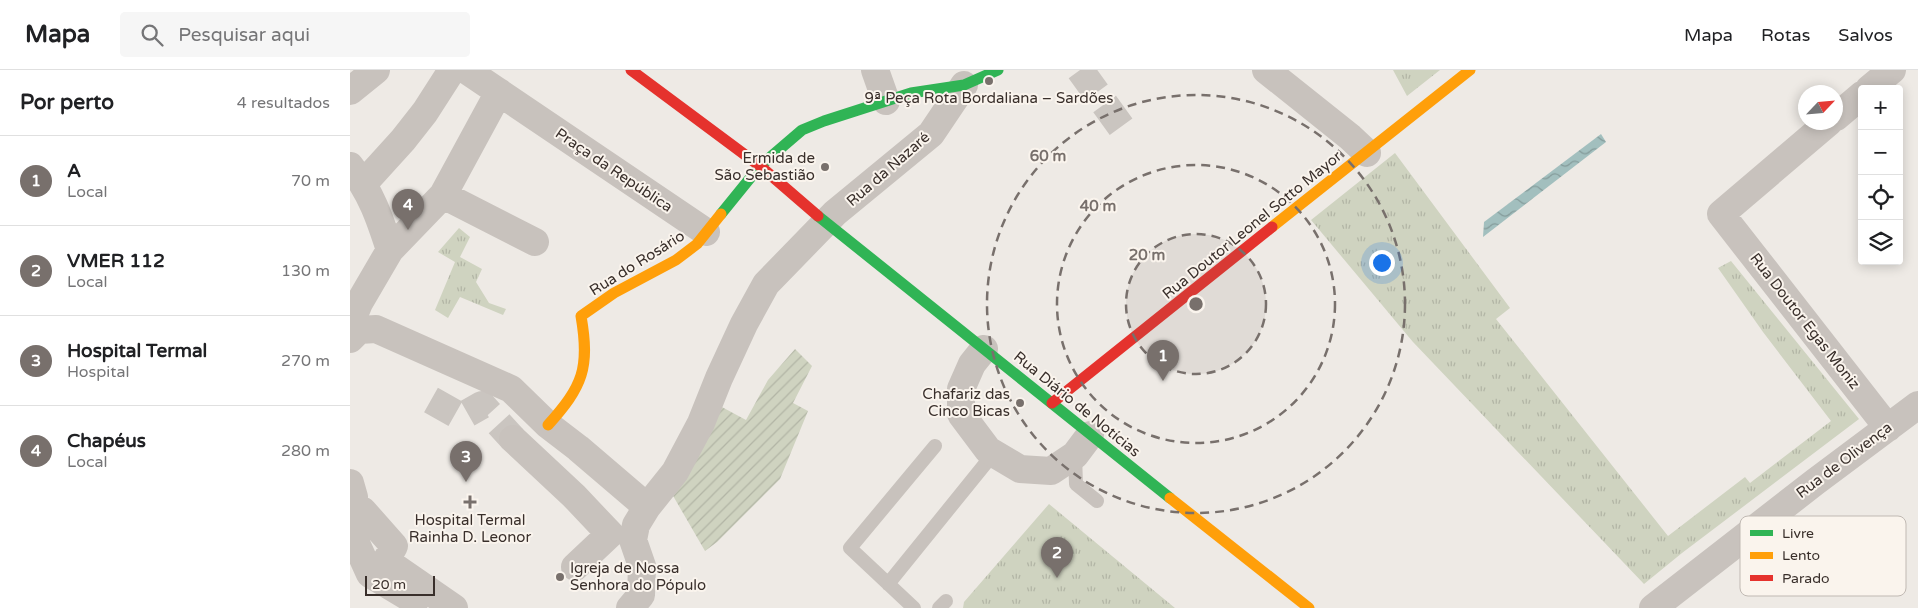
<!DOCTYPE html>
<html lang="pt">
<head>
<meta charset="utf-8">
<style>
	body { margin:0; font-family:"Varela Round",sans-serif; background:#f6f6f6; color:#202124 }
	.controls { position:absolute; right:15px; top:15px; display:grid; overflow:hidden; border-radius:5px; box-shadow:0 2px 12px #0003 }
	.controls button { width:45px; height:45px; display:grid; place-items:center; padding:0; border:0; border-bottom:1px solid #e0e0e0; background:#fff; color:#202124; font:25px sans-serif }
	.compass { position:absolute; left:1448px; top:15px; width:45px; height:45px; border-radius:50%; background:#fff; box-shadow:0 2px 12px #0003; rotate:64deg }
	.scale { position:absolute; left:15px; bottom:12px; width:70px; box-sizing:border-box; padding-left:5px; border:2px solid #392f2b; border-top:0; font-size:14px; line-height:18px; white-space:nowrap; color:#392f2b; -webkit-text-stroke:4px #faf4ed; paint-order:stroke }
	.you { position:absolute; left:1031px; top:192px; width:18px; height:18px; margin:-12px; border:4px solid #fff; border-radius:50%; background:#1a73e8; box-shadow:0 0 0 8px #1a73e833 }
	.badge { display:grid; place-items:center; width:32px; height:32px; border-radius:50%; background:#78706c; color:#fff; font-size:16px; font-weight:700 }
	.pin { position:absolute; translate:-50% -41px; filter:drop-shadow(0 1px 2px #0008) }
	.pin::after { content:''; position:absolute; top:26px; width:18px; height:15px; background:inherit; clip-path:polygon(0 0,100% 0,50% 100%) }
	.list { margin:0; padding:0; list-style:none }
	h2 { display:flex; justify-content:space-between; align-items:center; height:65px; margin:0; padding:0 20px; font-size:21px }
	h2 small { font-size:16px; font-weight:400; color:#757577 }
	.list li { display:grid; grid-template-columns:32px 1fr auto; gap:15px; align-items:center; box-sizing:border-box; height:90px; padding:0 20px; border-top:1px solid #e0e0e0 }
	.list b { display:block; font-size:19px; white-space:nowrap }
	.list p { margin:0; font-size:16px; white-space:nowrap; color:#757577 }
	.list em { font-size:16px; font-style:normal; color:#757577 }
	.icon { flex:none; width:28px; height:28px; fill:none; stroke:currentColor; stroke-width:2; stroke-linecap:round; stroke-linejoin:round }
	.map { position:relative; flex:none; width:1568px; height:538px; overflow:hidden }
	header { display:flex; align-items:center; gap:30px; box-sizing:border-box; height:70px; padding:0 25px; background:#fff; border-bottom:1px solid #e0e0e0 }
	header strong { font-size:24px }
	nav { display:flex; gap:28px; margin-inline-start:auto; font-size:18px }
	.search { width:350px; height:45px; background:#f6f6f6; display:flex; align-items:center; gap:12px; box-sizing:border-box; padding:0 18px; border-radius:5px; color:#757577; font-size:19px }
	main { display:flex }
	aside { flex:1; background:#fff }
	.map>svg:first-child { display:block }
	.grass { fill:url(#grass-tufts) }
	.garden { fill:url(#garden-furrows) }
	.water { fill:url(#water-waves) }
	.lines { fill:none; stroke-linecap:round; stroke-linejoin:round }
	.street-tunnel { stroke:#cac5c0; stroke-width:28; stroke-dasharray:28 14; stroke-linecap:butt }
	.lane { stroke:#c8c2bd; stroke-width:14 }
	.street { stroke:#c8c2bd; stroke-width:28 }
	.fast { stroke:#30b455; stroke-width:11 }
	.slow { stroke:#ff9f0a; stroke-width:11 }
	.jam { stroke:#e5322d; stroke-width:11 }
	.ring { fill:none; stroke:#78706c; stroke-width:2.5; stroke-dasharray:9 6 }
	.poi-dot { fill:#78706c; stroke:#faf4ed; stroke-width:2 }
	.labels { text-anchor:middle; stroke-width:4; stroke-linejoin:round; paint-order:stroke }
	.poi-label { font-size:15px; fill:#392f2b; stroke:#faf4ed }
	.street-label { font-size:15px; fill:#392f2b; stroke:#faf4ed }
	.key { fill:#faf4ed; stroke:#c0b9b3; stroke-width:1 }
	.key-label { font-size:14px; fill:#392f2b }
	.centre { fill:#78706c; stroke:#faf4ed; stroke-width:2.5 }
	.ring-label { font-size:15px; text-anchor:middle; font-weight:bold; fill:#78706c; stroke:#faf4ed; stroke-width:4; stroke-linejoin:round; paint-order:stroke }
</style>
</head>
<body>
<header>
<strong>Mapa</strong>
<div class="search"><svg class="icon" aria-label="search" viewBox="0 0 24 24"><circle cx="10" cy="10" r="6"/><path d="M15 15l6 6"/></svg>Pesquisar aqui</div>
<nav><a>Mapa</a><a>Rotas</a><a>Salvos</a></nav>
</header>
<main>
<aside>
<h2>Por perto<small>4 resultados</small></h2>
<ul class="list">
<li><span class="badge">1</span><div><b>A</b><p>Local</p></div><em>70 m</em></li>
<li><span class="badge">2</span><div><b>VMER 112</b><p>Local</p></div><em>130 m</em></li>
<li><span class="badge">3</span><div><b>Hospital Termal</b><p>Hospital</p></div><em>270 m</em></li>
<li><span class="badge">4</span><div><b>Chapéus</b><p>Local</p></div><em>280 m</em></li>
</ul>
</aside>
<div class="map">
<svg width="1568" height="538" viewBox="0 0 1568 538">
	<defs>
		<pattern id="grass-tufts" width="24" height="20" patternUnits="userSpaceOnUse" patternTransform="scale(1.25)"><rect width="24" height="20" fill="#cfd3c0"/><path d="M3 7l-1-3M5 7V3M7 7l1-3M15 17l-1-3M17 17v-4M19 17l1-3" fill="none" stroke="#b2b5a5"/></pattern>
		<pattern id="garden-furrows" width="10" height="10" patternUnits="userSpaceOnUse" patternTransform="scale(1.25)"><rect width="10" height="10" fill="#cfd3c0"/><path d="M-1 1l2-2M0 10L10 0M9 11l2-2" fill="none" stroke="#b2b5a5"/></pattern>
		<pattern id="water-waves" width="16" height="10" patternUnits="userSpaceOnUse" patternTransform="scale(1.25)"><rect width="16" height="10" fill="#a2bfbe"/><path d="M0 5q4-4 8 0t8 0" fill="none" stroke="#859c9b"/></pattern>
	</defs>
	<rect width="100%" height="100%" fill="#eeeae5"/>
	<path class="grass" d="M1043 0H1090L1057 26Z
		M1045 83 1160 238 1146 249 1318 466 1395 407 1400 413 1481 351 1413 262 1368 198 1381 191 1509 349 1332 483 1294 514 1063 272 961 150Z
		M109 158 120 167 110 187 132 199 126 212 139 233 156 239 153 245 110 227 98 248 85 240 105 192 88 182Z
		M699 434 825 538H613L614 532Z"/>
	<path class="garden" d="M445 279 462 296 443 333 458 341 430 409 367 472 355 481 322 424 370 336 396 350 418 310Z"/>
	<path class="water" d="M1251 64 1256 72 1133 167 1134 152Z"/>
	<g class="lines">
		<path class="street-tunnel" d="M730 0 772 58
			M81 330 111 347 132 335 163 369"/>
		<path class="lane" d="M725 385 726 414 747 431
			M538 514 644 383
			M564 538 500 478 585 376
			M589 538 596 531"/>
		<path class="street" d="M116 0 356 162
			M525 0 536 31
			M916 0 1000 67 1017 83
			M1519 19 1542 0
			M0 21 26 0
			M1486 47 1512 25
			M1479 52 1371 144 1538 358
			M0 96C21 122 30 149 40 180
			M14 113 53 70 75 42 102 0
			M93 125 185 172
			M0 255 9 233 40 180 93 125 149 22
			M0 269 9 260 26 259 161 319 198 355 228 378 297 437
			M634 279 622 294 611 319V344L638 380 670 399 701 401 725 385 740 365
			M163 369 224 426 260 464 225 497
			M0 413 4 427 0 435
			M13 441 44 476 36 491 104 538
			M0 460 20 504 65 531
			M280 538 291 525 292 496 283 470 286 455 297 437 325 402 351 353 369 308 394 254 416 214 485 143 581 64 614 15
			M1303 538 1465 412 1568 335"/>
		<path class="fast" d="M371 144 410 96 452 60 474 51 561 23 614 15 648 0
			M468 146 820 428"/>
		<path class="slow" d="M922 157 1120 0
			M198 355C233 316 240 298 231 246L264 223 326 190 347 174 371 144
			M820 428 959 538"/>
		<path class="jam" d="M281 0 410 96 468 146
			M702 333 922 157"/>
	</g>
	<circle cx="846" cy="234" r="70" fill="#78706c" fill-opacity=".12"/>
	<g class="ring">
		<circle cx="846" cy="234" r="70"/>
		<circle cx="846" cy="234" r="139"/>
		<circle cx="846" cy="234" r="209"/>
	</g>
	<g class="poi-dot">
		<circle cx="639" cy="11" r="5"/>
		<circle cx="475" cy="97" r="5"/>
		<circle cx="670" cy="333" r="5"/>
		<path d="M117.5 424.5h5v5h5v5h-5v5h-5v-5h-5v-5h5z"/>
		<circle cx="210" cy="507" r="5"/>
	</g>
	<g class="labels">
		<g class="poi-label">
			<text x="639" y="33">9ª Peça Rota Bordaliana – Sardões</text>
			<text x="465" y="93" text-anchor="end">Ermida de<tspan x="465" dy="17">São Sebastião</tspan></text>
			<text x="660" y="329" text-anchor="end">Chafariz das<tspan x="660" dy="17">Cinco Bicas</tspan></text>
			<text x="120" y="455">Hospital Termal<tspan x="120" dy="17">Rainha D. Leonor</tspan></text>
			<text x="220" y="503" text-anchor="start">Igreja de Nossa<tspan x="220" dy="17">Senhora do Pópulo</tspan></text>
		</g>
		<g class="street-label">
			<text transform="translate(538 99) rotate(-41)" y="5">Rua da Nazaré</text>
			<text transform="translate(264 100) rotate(34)" y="5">Praça da República</text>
			<text transform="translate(902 155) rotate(-39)" y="5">Rua Doutor Leonel Sotto Mayor</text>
			<text transform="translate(287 193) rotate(-32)" y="5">Rua do Rosário</text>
			<text transform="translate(1455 251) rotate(52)" y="5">Rua Doutor Egas Moniz</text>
			<text transform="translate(727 334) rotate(39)" y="5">Rua Diário de Notícias</text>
			<text transform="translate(1494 390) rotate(-37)" y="5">Rua de Olivença</text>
		</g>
	</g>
	<rect x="1390" y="446" width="166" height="80" rx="8" class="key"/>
	<rect x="1400" y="460" width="23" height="6" fill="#30b455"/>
	<rect x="1400" y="482" width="23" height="7" fill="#ff9f0a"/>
	<rect x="1400" y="505" width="23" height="6" fill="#e5322d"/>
	<g class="key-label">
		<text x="1432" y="468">Livre</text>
		<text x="1432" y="490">Lento</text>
		<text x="1432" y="513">Parado</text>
	</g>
	<circle cx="846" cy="234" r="8" class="centre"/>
	<g class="ring-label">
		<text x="698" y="91">60 m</text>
		<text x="748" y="141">40 m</text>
		<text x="797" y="190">20 m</text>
	</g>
</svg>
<div class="controls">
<button>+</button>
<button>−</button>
<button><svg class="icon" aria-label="locate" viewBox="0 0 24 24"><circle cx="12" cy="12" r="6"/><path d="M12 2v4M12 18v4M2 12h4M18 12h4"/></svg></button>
<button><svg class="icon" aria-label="layers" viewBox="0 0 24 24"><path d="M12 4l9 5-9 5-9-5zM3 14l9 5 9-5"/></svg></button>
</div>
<svg class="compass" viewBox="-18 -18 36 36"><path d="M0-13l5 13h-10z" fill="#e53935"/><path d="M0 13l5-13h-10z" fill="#757577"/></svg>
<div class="scale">20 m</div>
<div class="you"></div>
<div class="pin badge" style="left:813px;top:311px">1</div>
<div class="pin badge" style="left:707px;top:508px">2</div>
<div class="pin badge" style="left:116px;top:412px">3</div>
<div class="pin badge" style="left:58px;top:160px">4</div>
</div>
</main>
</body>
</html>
